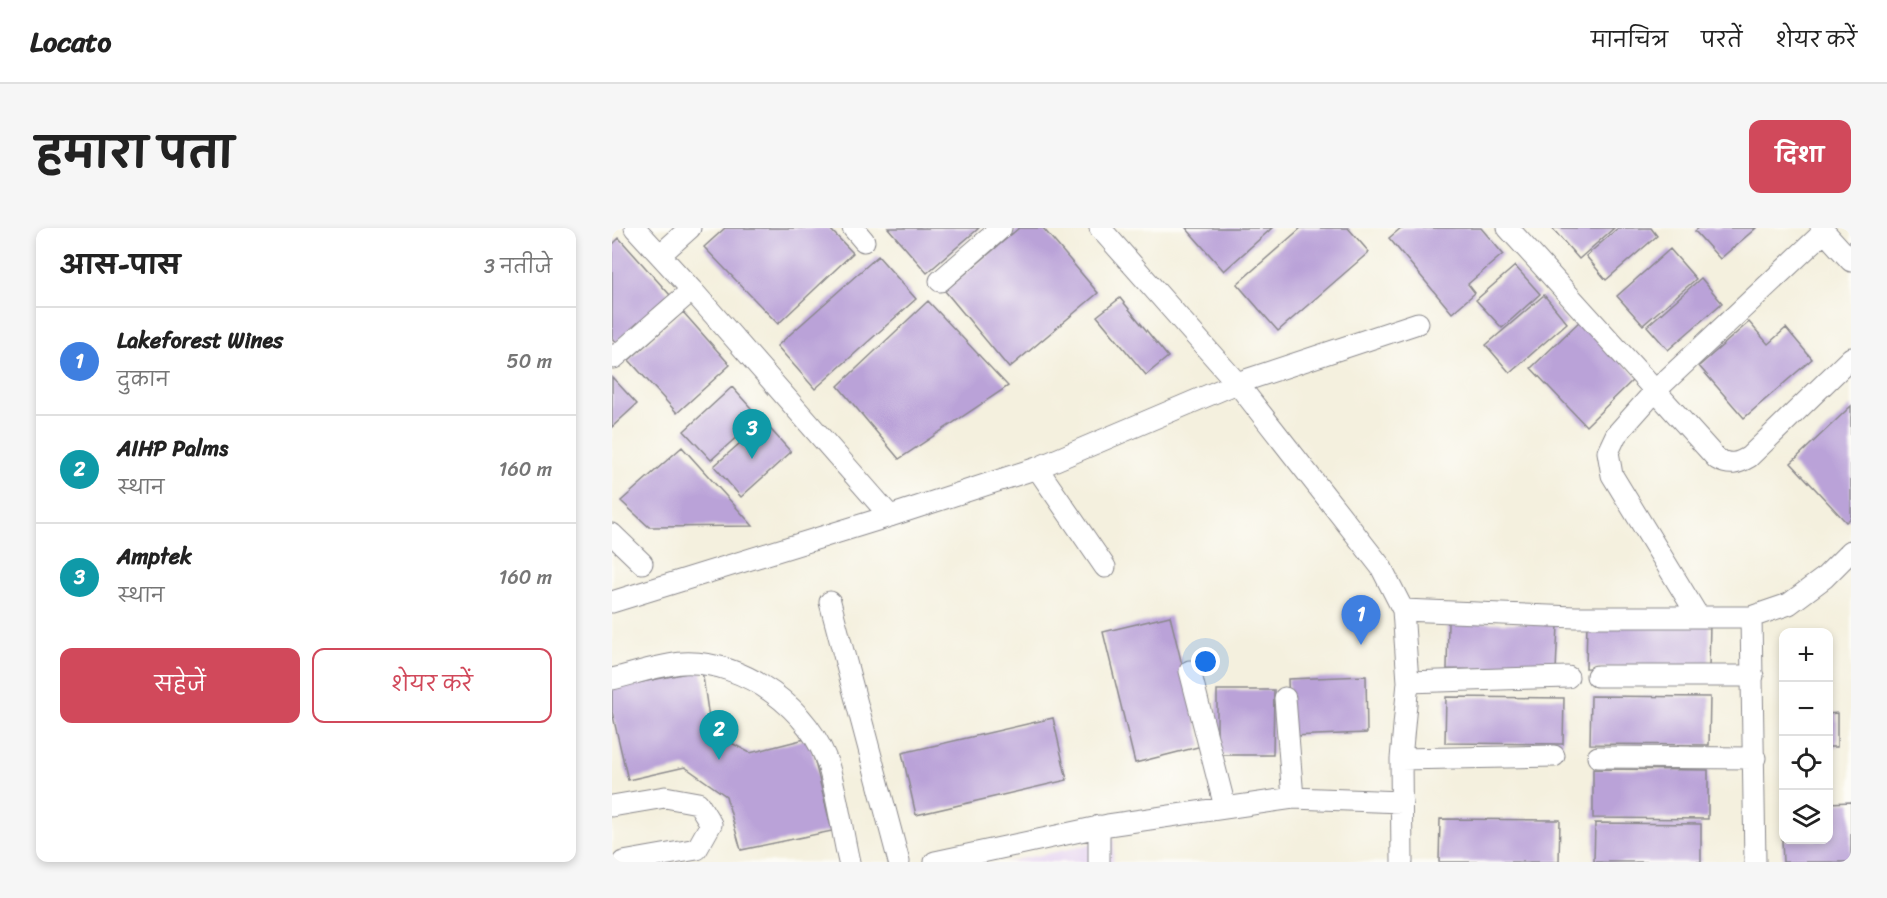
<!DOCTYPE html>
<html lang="hi">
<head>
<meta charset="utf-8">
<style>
	body { margin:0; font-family:Sriracha,"Playpen Sans Deva",sans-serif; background:#f6f6f6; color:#222 }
	.controls { position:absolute; right:18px; bottom:18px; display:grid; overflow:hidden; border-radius:12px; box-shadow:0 3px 9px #0003 }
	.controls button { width:54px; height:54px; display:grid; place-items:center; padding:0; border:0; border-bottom:2px solid #e0e0e0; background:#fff; color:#222; font:30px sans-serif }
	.you { position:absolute; left:594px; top:434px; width:21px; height:21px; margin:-15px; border:4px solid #fff; border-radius:50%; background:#1a73e8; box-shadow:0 0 0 9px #1a73e833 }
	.badge { display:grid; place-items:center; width:39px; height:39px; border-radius:50%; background:#d1495b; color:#fff; font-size:20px; font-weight:700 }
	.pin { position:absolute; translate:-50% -50px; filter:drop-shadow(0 2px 3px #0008) }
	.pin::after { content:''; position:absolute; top:32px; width:21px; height:18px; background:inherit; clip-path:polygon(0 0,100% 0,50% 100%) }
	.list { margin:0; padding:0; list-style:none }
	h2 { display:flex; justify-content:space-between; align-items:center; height:78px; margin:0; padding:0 24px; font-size:26px }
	h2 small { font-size:20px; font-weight:400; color:#767676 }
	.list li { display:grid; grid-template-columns:39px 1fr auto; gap:18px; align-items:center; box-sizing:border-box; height:108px; padding:0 24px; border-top:2px solid #e0e0e0 }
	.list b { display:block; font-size:22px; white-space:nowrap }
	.list p { margin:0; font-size:20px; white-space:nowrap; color:#767676 }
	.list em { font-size:20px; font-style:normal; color:#767676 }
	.actions { display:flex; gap:12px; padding:18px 24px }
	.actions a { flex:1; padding:14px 0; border:2px solid #d1495b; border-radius:12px; text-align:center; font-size:21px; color:#d1495b }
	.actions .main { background:#d1495b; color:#fff }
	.icon { flex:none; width:33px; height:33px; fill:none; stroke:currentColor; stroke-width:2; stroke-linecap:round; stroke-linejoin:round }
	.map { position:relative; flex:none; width:1239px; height:634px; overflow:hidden; border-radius:12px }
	header { display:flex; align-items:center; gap:36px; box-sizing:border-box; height:84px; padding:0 30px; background:#fff; border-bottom:2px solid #e0e0e0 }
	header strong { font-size:28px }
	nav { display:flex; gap:33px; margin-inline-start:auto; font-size:21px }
	.intro { display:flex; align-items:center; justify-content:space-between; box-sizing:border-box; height:144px; padding:0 36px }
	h1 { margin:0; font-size:42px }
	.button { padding:15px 27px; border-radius:12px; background:#d1495b; color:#fff; font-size:21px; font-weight:700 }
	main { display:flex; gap:36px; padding:0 36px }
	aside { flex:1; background:#fff; border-radius:12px; box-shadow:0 3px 9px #0003 }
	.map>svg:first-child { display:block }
	.built { fill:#e5d3f1 }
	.building { fill:#baa2d8 }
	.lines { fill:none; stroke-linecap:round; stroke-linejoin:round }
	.minor-casing { stroke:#8b898c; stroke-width:23 }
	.minor { stroke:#fff; stroke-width:21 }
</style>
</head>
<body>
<header>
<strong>Locato</strong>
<nav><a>मानचित्र</a><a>परतें</a><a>शेयर करें</a></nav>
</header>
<div class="intro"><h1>हमारा पता</h1><a class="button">दिशा</a></div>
<main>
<aside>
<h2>आस-पास<small>3 नतीजे</small></h2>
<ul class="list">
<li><span class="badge" style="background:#3f7fe0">1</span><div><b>Lakeforest Wines</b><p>दुकान</p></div><em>50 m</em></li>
<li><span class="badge" style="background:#0f9aa8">2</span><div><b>AIHP Palms</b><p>स्थान</p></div><em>160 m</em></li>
<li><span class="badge" style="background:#0f9aa8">3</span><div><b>Amptek</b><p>स्थान</p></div><em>160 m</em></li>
</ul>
<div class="actions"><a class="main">सहेजें</a><a>शेयर करें</a></div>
</aside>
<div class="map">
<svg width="1239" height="634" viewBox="0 0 1239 634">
	<rect width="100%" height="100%" fill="#fdfcf7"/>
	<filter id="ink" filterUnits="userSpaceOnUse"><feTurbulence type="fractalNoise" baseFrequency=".0167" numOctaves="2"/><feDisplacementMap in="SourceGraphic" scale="12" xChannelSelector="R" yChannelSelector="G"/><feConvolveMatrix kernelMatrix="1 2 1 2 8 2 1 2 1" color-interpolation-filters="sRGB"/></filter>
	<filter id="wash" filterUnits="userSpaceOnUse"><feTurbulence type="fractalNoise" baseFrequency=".008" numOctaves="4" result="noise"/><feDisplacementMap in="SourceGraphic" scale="24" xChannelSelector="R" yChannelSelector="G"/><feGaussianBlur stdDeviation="1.35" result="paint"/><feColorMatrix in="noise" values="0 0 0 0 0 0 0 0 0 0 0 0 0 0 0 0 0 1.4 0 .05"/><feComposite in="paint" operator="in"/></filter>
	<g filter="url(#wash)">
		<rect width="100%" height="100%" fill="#f4f0de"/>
		<path class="built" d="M502 612 501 634H393Z"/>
		<g id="blocks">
			<path class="building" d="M113 0H217L241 25 166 96 92 19Z
				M276 0H367L315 45Z
				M407 0H431L486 65 397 140 333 63Z
				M574 0H660L612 43Z
				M689 0H736L757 24 666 103 625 56Z
				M789 0H869L891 26 856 56 863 65 840 85 777 10Z
				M940 0H1002L967 31Z
				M1006 0H1039L1045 8 994 52 974 28Z
				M1087 0H1144L1108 31 1083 3Z
				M7 10 58 67 4 115 0 110V17Z
				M1058 21 1084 51 1031 97 1005 68Z
				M266 28 304 71 203 161 165 118Z
				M903 38 928 66 890 100 864 72Z
				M1089 50 1110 75 1056 122 1035 98Z
				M932 67 955 95 898 145 874 117Z
				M508 70 556 129 534 147 485 88Z
				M316 73 396 158 287 231 226 158Z
				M71 84 118 137 65 185 17 132Z
				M969 92 1024 149 974 198 919 140Z
				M1137 94 1156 116 1174 100 1200 131 1132 190 1087 138Z
				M0 149 25 176 0 199Z
				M120 159 147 189 99 232 72 203Z
				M1239 178V290L1234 294 1179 235Z
				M152 194 179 224 129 269 102 238Z
				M70 219 141 298 37 299 9 273Z
				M558 388 590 518 523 535 491 404Z
				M836 394 946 396 944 443 835 441Z
				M975 394 1098 395 1097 441 974 440Z
				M90 442 99 504 138 525 197 510 220 603 129 622 114 568 73 539 16 552 0 484V460Z
				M754 448 755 505 678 508 676 451Z
				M605 462H662L661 527H605Z
				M979 468 1098 469 1097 517 978 516Z
				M834 469 952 470 951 516 833 515Z
				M1225 485V519H1216V486Z
				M441 490 455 552 304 587 290 525Z
				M981 541 1096 542V591L981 590Z
				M1239 574V634H1171L1170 612H1216V575Z
				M828 591 948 592 947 634H827Z
				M983 595 1089 596V634H982Z"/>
		</g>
	</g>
	<g filter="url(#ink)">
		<use href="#blocks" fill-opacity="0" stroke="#8b898c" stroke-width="1.5"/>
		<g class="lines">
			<g class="minor-casing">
				<path id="minor" d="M23 0 80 62 278 288
					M241 0 252 13
					M488 0 625 155 769 339 791 382 796 454 789 531 790 634
					M896 0 1105 231C1118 238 1125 236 1137 229L1239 130
					M1209 0 1239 33
					M48 27 78 0
					M328 53 389 0
					M0 127 2 130 80 62
					M425 240 493 339
					M0 306 30 335
					M0 374 278 288 425 240 625 155 806 95
					M218 374 287 634
					M791 382 963 389H1139L1177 376 1212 350 1239 323
					M1086 388 1000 247 996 224 1004 207 1044 162 1212 4
					M1139 389 1143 634
					M578 443 613 579
					M985 448H1141
					M0 451C21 446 51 436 71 435 132 432 200 482 217 540 226 571 230 603 237 634
					M796 454 956 449
					M673 470 681 570
					M986 529 1143 530
					M789 531 942 528
					M0 578 53 569 86 575 99 596 85 621 11 634
					M323 634 496 597 681 570 790 574
					M487 634V598"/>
			</g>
			<use href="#minor" class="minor"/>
		</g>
	</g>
</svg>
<div class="controls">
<button>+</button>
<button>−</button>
<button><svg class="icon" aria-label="locate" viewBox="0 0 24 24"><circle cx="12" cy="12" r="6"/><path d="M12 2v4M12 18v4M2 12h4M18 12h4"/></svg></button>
<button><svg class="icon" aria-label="layers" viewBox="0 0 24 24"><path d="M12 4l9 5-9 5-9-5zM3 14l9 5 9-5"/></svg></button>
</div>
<div class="you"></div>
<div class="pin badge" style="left:749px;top:417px;background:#3f7fe0">1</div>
<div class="pin badge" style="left:107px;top:532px;background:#0f9aa8">2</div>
<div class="pin badge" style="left:140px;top:231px;background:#0f9aa8">3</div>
</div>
</main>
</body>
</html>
